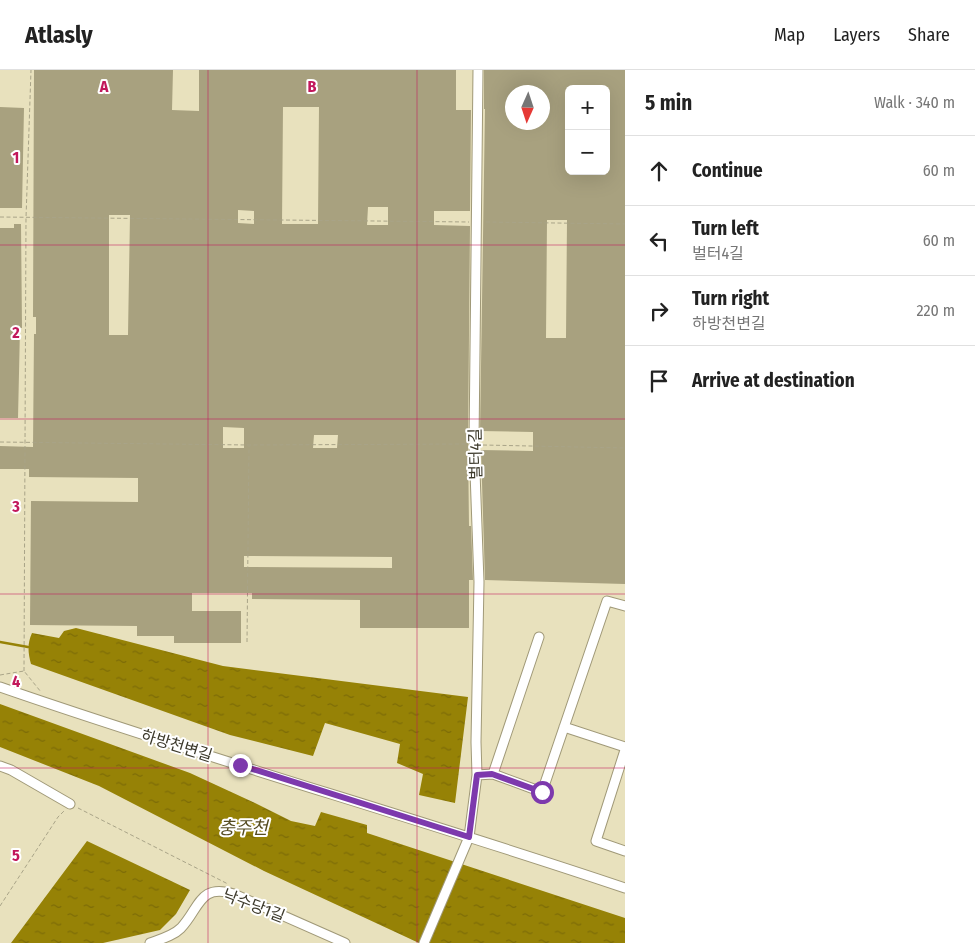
<!DOCTYPE html>
<html lang="en">
<head>
<meta charset="utf-8">
<style>
	body { margin:0; font-family:"Fira Sans Condensed","Noto Sans KR",sans-serif; background:#f2f2f2; color:#222 }
	.controls { position:absolute; right:15px; top:15px; display:grid; overflow:hidden; border-radius:8px; box-shadow:0 5px 20px #0002 }
	.controls button { width:45px; height:45px; display:grid; place-items:center; padding:0; border:0; border-bottom:1px solid #e0e0e0; background:#fff; color:#222; font:25px sans-serif }
	.compass { position:absolute; left:505px; top:15px; width:45px; height:45px; border-radius:50%; background:#fff; box-shadow:0 5px 20px #0002; rotate:183deg }
	.stop { position:absolute; width:15px; height:15px; margin:-11px; border:4px solid #7d39ad; border-radius:50%; background:#fff }
	.stop.end { background:#7d39ad; border-color:#fff; box-shadow:0 1px 5px #0008 }
	.list { margin:0; padding:0; list-style:none }
	h2 { display:flex; justify-content:space-between; align-items:center; height:65px; margin:0; padding:0 20px; font-size:21px }
	h2 small { font-size:16px; font-weight:400; color:#767676 }
	.list li { display:grid; grid-template-columns:32px 1fr auto; gap:15px; align-items:center; box-sizing:border-box; height:70px; padding:0 20px; border-top:1px solid #e0e0e0 }
	.list b { display:block; font-size:19px; white-space:nowrap }
	.list p { margin:0; font-size:16px; white-space:nowrap; color:#767676 }
	.list em { font-size:16px; font-style:normal; color:#767676 }
	.icon { flex:none; width:28px; height:28px; fill:none; stroke:currentColor; stroke-width:2; stroke-linecap:round; stroke-linejoin:round }
	.map { position:relative; flex:none; width:625px; height:873px; overflow:hidden }
	header { display:flex; align-items:center; gap:30px; box-sizing:border-box; height:70px; padding:0 25px; background:#fff; border-bottom:1px solid #e0e0e0 }
	header strong { font-size:24px }
	nav { display:flex; gap:28px; margin-inline-start:auto; font-size:18px }
	main { display:flex }
	aside { flex:1; background:#fff }
	.map>svg:first-child { display:block }
	.water { fill:url(#water-ripples) }
	.lines { fill:none; stroke-linecap:round; stroke-linejoin:round }
	.stream { stroke:#968206; stroke-width:2.5 }
	.building { fill:#a8a17f; fill-rule:evenodd }
	.minor-casing { stroke:#a09978; stroke-width:11 }
	.path { stroke:#a9a488; stroke-width:1; stroke-dasharray:4 2.5; stroke-linecap:butt }
	.minor { stroke:#fff; stroke-width:9 }
	.route { stroke:#7d39ad; stroke-width:6 }
	.grid { fill:none; stroke:#c2185b; stroke-width:1; stroke-opacity:0.55 }
	.labels { text-anchor:middle; stroke-width:4; stroke-linejoin:round; paint-order:stroke }
	.street-label { font-size:16px; fill:#3c392b; stroke:#fff }
	.water-label { font-size:18px; font-style:italic; fill:#554c22; stroke:#fff }
	.grid-label { font-size:16px; text-anchor:middle; font-weight:bold; fill:#c2185b; stroke:#fff; stroke-width:4; stroke-linejoin:round; paint-order:stroke }
</style>
</head>
<body>
<header>
<strong>Atlasly</strong>
<nav><a>Map</a><a>Layers</a><a>Share</a></nav>
</header>
<main>
<div class="map">
<svg width="625" height="873" viewBox="0 0 625 873">
	<defs>
		<pattern id="water-ripples" width="26" height="14" patternUnits="userSpaceOnUse" patternTransform="scale(1.25)"><rect width="26" height="14" fill="#968206"/><path d="M2 4q2-2 4 0t4 0M15 11q2-2 4 0t4 0" fill="none" stroke="#7c6b07"/></pattern>
	</defs>
	<rect width="100%" height="100%" fill="#e8e1bd"/>
	<path class="water" d="M76 558 223 596 468 627 455 733 419 725 423 704 397 693 400 674 325 653 313 686 230 665 31 594C28 583 27 574 32 563L59 568 64 561Z
		M0 634 190 703 255 733 291 751 315 756 321 742 367 755V763L625 848V873H419L264 801 99 716 0 677Z
		M87 771 190 820 176 844 160 860 103 873H11Z"/>
	<g class="lines">
		<path class="stream" d="M0 572 28 577"/>
	</g>
	<path class="building" d="M34 0H173L172 40 199 41V0H456V40H471L470 141H434V155L470 156 468 374 469 456H471L473 510H469V558H360V530L252 529V523H192V541H241V573H174V566H137V556L30 555 31 431 138 432V408L29 407V399H0V376L33 377 34 264H36V247H33ZM283 37H319L318 154H282ZM368 137H388V155H367ZM238 140 254 141V154L238 153ZM109 145H130L128 265H109ZM223 357 244 358V378H223ZM314 365H338L337 378H313ZM244 486 392 487V498L244 497Z
		M484 0H625V514L485 510 481 380 533 381V362L480 361 485 39H484ZM569 19H606V101H569ZM512 22H542V52H512ZM547 150H567L566 268H546Z
		M0 37 24 38 22 138H0Z
		M14 154H21L22 258H20L18 348H0V158H14Z"/>
	<g class="lines">
		<g class="minor-casing">
			<path id="minor" d="M0 617C207 689 418 748 625 818
				M564 657 625 677
				M625 680 596 771 625 781
				M0 696 11 700 70 734
				M493 704 539 567
				M477 705 493 704 542 722 607 531 625 536
				M150 873C161 869 173 866 181 858 200 838 199 813 234 824L345 873
				M424 873 469 767 477 705 476 672 479 512 474 374 478 0"/>
		</g>
		<path class="path" d="M0 147 469 152
			M486 152 625 154
			M0 372 249 375 467 374
			M483 375 625 378
			M247 572 249 376
			M24 601 26 148 31 0
			M0 605 24 601 41 622
			M78 738 228 814
			M0 836 58 747 65 740"/>
		<use href="#minor" class="minor"/>
	</g>
	<g class="lines">
		<path class="route" d="M240 695 469 767 477 705 492 704 542 722"/>
	</g>
	<path class="grid" d="M208 0V873M417 0V873M0 175H625M0 349H625M0 524H625M0 698H625"/>
	<g class="labels">
		<g class="street-label">
			<text transform="translate(475 384) rotate(-91)" y="6">벌터4길</text>
			<text transform="translate(177 675) rotate(17)" y="6">하방천변길</text>
			<text transform="translate(254 835) rotate(21)" y="6">낙수당1길</text>
		</g>
		<g class="water-label">
			<text x="243" y="764">충주천</text>
		</g>
	</g>
	<g class="grid-label">
		<text x="104" y="22">A</text>
		<text x="312" y="22">B</text>
		<text x="16" y="93">1</text>
		<text x="16" y="268">2</text>
		<text x="16" y="442">3</text>
		<text x="16" y="617">4</text>
		<text x="16" y="791">5</text>
	</g>
</svg>
<div class="controls">
<button>+</button>
<button>−</button>
</div>
<svg class="compass" viewBox="-18 -18 36 36"><path d="M0-13l5 13h-10z" fill="#e53935"/><path d="M0 13l5-13h-10z" fill="#767676"/></svg>
<div class="stop" style="left:542px;top:722px"></div>
<div class="stop end" style="left:240px;top:695px"></div>
</div>
<aside>
<h2>5 min<small>Walk · 340 m</small></h2>
<ul class="list">
<li><svg class="icon" aria-label="ahead" viewBox="0 0 24 24"><path d="M12 20V5M6 11l6-6 6 6"/></svg><div><b>Continue</b></div><em>60 m</em></li>
<li><svg class="icon" aria-label="left" viewBox="0 0 24 24"><path d="M17 20v-9H6M10 6l-5 5 5 5"/></svg><div><b>Turn left</b><p>벌터4길</p></div><em>60 m</em></li>
<li><svg class="icon" aria-label="right" viewBox="0 0 24 24"><path d="M7 20v-9h11M14 6l5 5-5 5"/></svg><div><b>Turn right</b><p>하방천변길</p></div><em>220 m</em></li>
<li><svg class="icon" aria-label="arrive" viewBox="0 0 24 24"><path d="M6 21V4h12l-3 4 3 4H6"/></svg><div><b>Arrive at destination</b></div></li>
</ul>
</aside>
</main>
</body>
</html>
